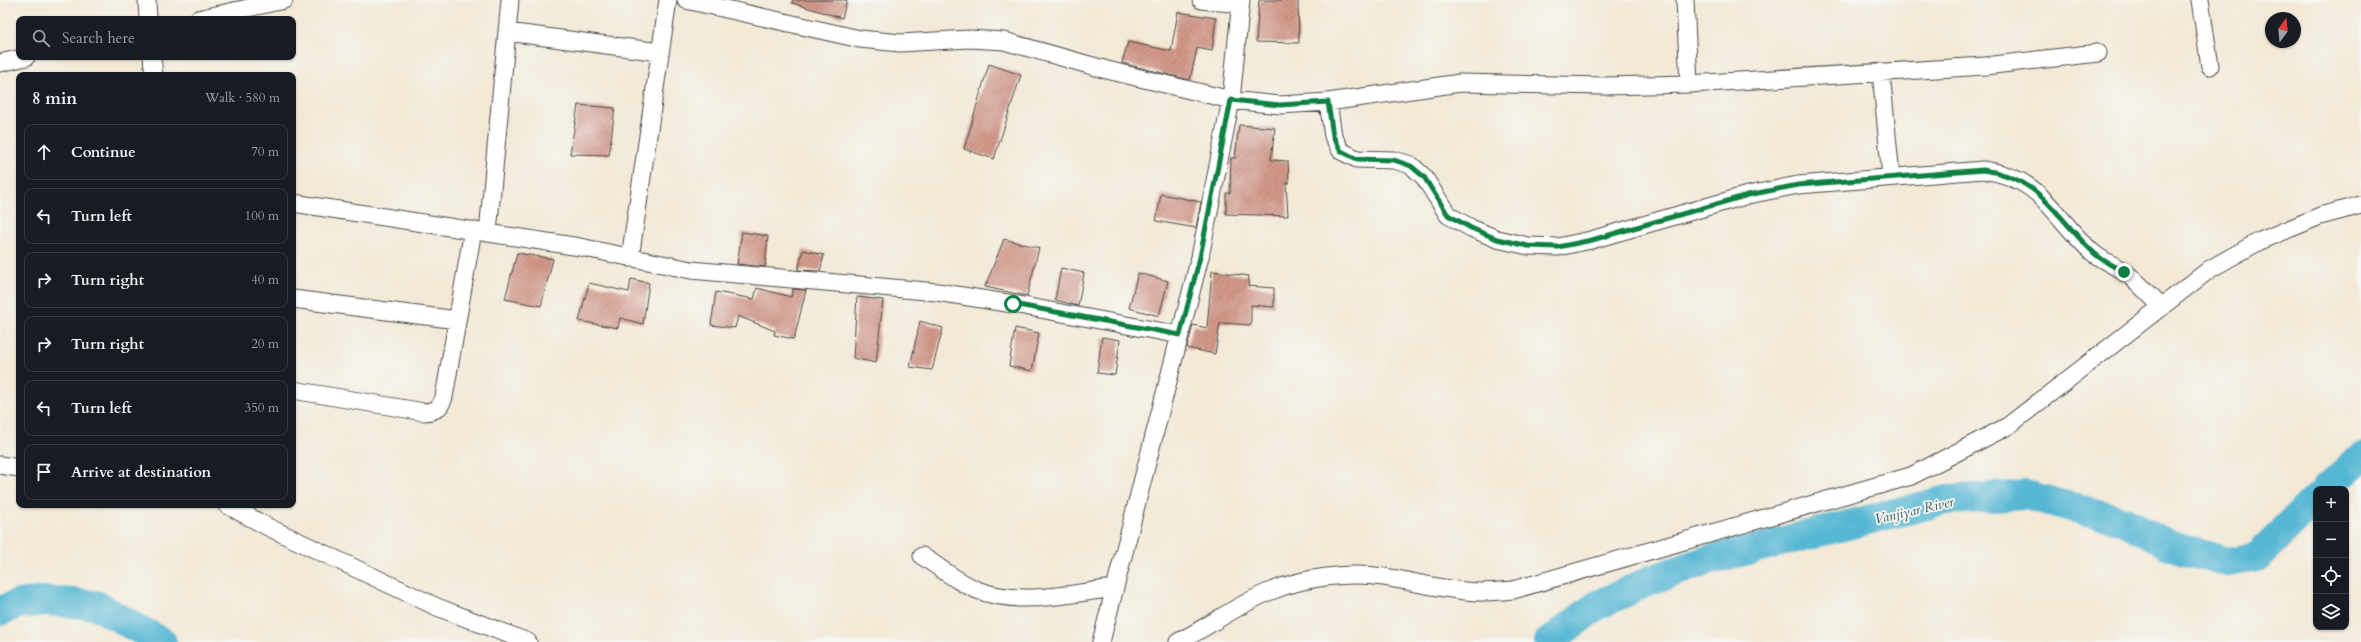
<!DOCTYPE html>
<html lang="en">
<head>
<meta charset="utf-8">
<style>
	body { margin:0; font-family:Cardo,serif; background:#242831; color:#f1f3f6 }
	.controls { position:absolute; right:12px; bottom:12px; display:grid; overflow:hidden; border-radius:8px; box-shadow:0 1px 3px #0004 }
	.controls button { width:36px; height:36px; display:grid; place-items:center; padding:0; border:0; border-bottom:1px solid #363941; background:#171b24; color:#f1f3f6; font:20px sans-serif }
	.compass { position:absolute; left:2265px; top:12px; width:36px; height:36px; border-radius:50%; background:#171b24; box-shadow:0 1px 3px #0004; rotate:15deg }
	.stop { position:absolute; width:12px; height:12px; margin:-9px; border:3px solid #0b8043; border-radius:50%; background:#fff }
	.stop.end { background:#0b8043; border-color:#fff; box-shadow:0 1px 4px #0008 }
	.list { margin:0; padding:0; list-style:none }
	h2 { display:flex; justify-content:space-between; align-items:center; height:52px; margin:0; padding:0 16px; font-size:17px }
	h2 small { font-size:13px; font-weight:400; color:#9ea1a6 }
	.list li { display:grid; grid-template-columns:26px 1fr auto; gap:12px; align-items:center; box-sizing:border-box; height:56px; margin:0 8px 8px; padding:0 8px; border:1px solid #363941; border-radius:8px }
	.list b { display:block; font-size:15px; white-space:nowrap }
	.list em { font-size:13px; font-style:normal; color:#9ea1a6 }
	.icon { flex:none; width:22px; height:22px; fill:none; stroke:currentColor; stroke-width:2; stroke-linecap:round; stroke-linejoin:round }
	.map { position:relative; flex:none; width:2361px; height:642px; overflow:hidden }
	.search { position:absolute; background:#171b24; box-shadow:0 1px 3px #0004; left:16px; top:16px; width:280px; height:44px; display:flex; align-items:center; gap:10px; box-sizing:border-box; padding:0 14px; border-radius:8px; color:#9ea1a6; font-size:15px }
	.panel { position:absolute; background:#171b24; box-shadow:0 1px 3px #0004; left:16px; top:72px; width:280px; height:436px; border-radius:8px }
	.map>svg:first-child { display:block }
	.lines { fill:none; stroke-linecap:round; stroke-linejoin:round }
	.river { stroke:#56b7d4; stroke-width:30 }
	.building { fill:url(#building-hatch) }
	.minor-casing { stroke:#494845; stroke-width:19 }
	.minor { stroke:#fff; stroke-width:17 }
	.route { stroke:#0b8043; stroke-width:5 }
	.labels { text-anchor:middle; stroke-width:3.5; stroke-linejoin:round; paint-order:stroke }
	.water-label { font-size:14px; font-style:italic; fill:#3a5c66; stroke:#f6f6f2 }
</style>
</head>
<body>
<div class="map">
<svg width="2361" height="642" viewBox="0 0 2361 642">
	<defs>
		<pattern id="building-hatch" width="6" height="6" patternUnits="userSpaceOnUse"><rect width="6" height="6" fill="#d3988a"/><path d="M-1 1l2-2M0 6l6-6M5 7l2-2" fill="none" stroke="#ab7c71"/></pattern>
	</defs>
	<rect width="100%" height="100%" fill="#f6f6f2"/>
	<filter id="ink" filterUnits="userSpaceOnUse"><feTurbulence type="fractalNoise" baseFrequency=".025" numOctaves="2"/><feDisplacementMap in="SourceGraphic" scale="8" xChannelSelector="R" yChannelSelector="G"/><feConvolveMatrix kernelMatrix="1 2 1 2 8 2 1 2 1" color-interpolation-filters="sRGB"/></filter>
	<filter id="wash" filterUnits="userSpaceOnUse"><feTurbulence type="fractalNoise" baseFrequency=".012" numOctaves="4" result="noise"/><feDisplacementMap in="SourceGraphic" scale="16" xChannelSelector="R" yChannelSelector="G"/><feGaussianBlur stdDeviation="0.9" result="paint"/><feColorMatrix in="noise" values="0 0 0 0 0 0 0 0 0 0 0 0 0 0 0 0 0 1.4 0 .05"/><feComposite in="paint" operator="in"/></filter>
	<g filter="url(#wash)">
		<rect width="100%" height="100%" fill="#f3e9d6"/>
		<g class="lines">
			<path class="river" d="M2326 489 2361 457
				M0 611 18 604 46 601 96 605 162 642
				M1549 642 1596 606 1651 580 1708 560 1947 500 2026 495 2125 521 2169 545 2228 562 2258 557 2316 498"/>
		</g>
		<g id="blocks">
			<path class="building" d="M793 0H847L842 18 792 3Z
				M1259 0H1298L1299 43 1256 42Z
				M1178 12 1216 18 1212 51 1197 48 1190 80 1122 63 1128 42 1171 51Z
				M989 64 1021 75 994 159 964 149Z
				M578 105 615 108 609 155 570 154Z
				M1239 125 1275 128 1271 160 1288 161 1289 183H1286L1288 216 1226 214V193H1230L1231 158H1235Z
				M1161 194 1201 202 1196 228 1156 221Z
				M742 232 768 236 765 267 737 264Z
				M1004 239 1039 248 1027 296 985 287Z
				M803 250 824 255 820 271 798 270Z
				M517 253 553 259 541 306 505 299Z
				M1061 268 1084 273 1078 306 1055 300Z
				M1212 271 1249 276 1248 286 1274 288V307L1251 305V325L1220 323 1215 354 1187 348 1193 325 1207 328Z
				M1138 273 1168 281 1159 316 1129 308Z
				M631 279 649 283 643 324 620 318 618 328 579 321 589 283 629 292Z
				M757 288 791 297 793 289 806 290 794 339 774 335 775 331 738 316 735 328 711 325 716 292 754 299Z
				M857 297 883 300 876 363 853 358Z
				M920 321 943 328 932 370 910 367Z
				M1015 328 1039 333 1032 371 1009 366Z
				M1102 337 1120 340 1115 375 1097 373Z"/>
		</g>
	</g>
	<g filter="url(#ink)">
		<use href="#blocks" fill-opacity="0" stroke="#494845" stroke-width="1"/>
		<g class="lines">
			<g class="minor-casing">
				<path id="minor" d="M147 0 148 19
					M686 0 860 39 900 43 969 39 1004 41 1107 70 1231 100 1280 105 1328 102 1460 83 1604 86 1689 84 1985 66 2098 53
					M1201 0 1240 4
					M1685 0 1689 84
					M2200 0 2210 66
					M198 19 284 0
					M507 32 660 52
					M152 57 154 75
					M0 63 26 57
					M1881 72 1891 177
					M1328 102 1333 136 1341 151 1357 159 1394 160 1411 165 1424 177 1448 215 1471 228 1497 239 1528 246 1558 247 1591 240 1748 195 1798 185 1983 170C2043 178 2052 216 2092 252 2102 261 2115 265 2126 273 2139 283 2150 295 2162 307
					M293 203 580 247 691 270 937 292 1013 304 1180 335
					M488 232 510 0
					M630 258 668 0
					M293 299 457 320
					M293 390 424 412C436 411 440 409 444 397L473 230
					M0 465 19 468
					M227 505 268 527 437 607 528 642
					M922 556C941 568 960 584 980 591 1022 606 1072 593 1115 588
					M1101 642 1200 257 1231 100 1241 0
					M1178 642C1210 626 1238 604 1271 591 1305 577 1348 572 1384 577 1416 582 1447 591 1480 592 1491 592 1502 591 1513 590L1911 476 2008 426 2210 269 2258 242 2320 216 2361 205"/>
			</g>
			<use href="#minor" class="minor"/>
		</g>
	</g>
	<g class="lines" filter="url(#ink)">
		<path class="route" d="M1013 304 1180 335 1200 257 1231 100 1280 105 1328 102 1333 136 1341 151 1357 159 1394 160 1411 166 1424 177 1448 215 1471 228 1497 239 1528 246 1558 247 1592 240 1748 195 1798 185 1983 170C2039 177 2054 214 2091 250 2100 260 2113 266 2124 272"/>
	</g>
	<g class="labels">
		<g class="water-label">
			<text transform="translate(1914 510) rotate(-13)" y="5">Vanjiyar River</text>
		</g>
	</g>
</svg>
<div class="controls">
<button>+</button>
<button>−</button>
<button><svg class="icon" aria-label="locate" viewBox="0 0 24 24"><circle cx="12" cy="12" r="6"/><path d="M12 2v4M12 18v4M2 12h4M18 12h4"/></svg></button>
<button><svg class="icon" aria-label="layers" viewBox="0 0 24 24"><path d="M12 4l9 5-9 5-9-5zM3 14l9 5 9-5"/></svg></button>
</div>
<svg class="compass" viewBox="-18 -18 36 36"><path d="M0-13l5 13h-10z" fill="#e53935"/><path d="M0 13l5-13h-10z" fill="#9ea1a6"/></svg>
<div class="stop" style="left:1013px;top:304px"></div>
<div class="stop end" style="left:2124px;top:272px"></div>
<div class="search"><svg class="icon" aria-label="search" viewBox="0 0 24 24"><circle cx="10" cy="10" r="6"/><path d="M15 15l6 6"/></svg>Search here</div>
<section class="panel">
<h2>8 min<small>Walk · 580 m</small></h2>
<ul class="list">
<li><svg class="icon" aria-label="ahead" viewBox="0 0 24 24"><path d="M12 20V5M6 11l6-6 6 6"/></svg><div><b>Continue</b></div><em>70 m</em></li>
<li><svg class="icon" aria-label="left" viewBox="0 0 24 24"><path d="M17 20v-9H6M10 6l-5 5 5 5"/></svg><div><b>Turn left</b></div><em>100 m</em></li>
<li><svg class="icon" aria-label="right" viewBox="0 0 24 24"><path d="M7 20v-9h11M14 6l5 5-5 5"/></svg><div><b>Turn right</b></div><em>40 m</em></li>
<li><svg class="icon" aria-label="right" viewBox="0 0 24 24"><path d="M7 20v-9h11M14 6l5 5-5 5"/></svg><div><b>Turn right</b></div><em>20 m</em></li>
<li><svg class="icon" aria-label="left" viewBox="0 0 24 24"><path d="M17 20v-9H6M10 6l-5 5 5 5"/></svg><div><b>Turn left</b></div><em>350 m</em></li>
<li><svg class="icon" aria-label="arrive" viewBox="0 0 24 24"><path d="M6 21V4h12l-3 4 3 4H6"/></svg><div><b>Arrive at destination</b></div></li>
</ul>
</section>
</div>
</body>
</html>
